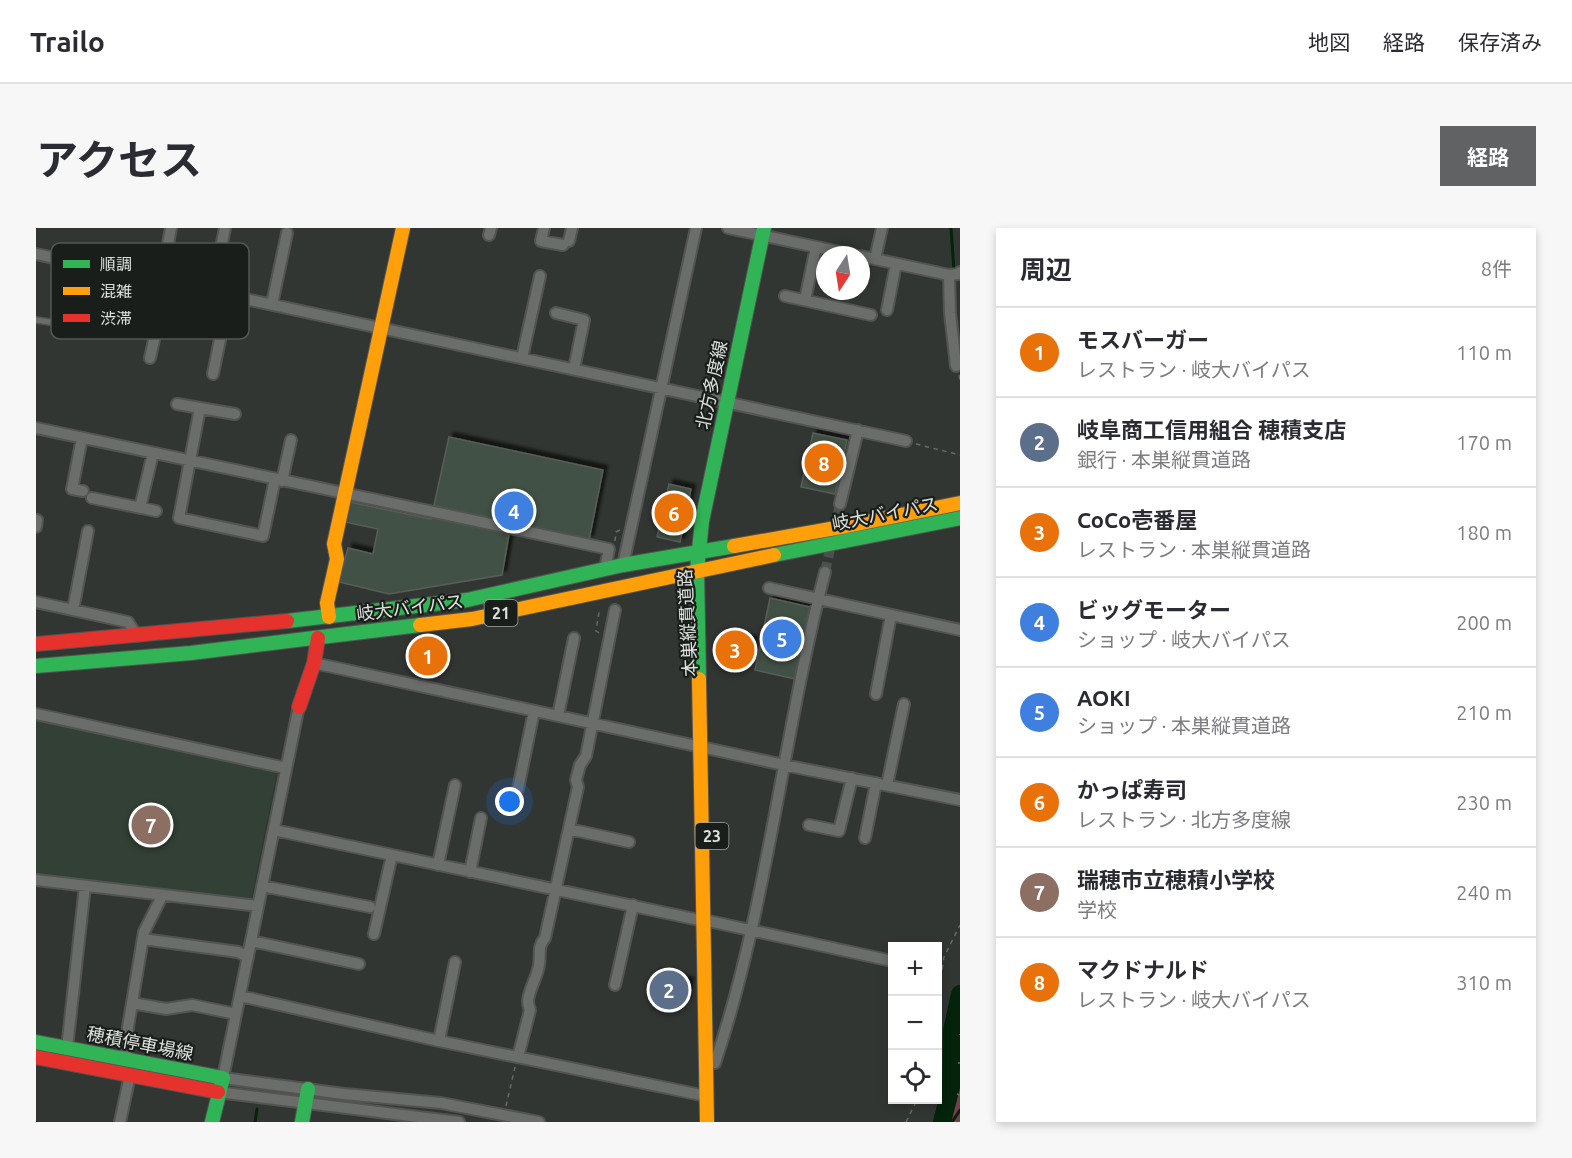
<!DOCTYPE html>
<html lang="ja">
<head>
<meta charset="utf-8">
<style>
	body { margin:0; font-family:Ubuntu,"Noto Sans JP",sans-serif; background:#f7f7f7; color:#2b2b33 }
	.controls { position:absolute; right:18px; bottom:18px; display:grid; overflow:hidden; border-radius:0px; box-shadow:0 3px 9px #0003 }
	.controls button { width:54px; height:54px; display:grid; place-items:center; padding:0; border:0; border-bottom:2px solid #e1e1e2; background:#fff; color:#2b2b33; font:30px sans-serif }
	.compass { position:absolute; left:780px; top:18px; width:54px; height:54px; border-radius:50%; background:#fff; box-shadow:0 3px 9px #0003; rotate:192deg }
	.you { position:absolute; left:474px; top:574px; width:21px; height:21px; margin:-15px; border:4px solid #fff; border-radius:50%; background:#1a73e8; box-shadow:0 0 0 9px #1a73e833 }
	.badge { display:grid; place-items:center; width:39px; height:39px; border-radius:50%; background:#606264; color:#fff; font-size:20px; font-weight:700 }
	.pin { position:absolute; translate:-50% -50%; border:3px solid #fff; box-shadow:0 2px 6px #0006 }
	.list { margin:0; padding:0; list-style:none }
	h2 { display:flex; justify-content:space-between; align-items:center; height:78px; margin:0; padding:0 24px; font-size:26px }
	h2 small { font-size:20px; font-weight:400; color:#7c7c81 }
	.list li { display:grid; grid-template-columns:39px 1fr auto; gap:18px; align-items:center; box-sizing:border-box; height:90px; padding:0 24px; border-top:2px solid #e1e1e2 }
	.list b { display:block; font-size:22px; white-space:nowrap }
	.list p { margin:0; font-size:20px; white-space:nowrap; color:#7c7c81 }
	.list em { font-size:20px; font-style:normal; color:#7c7c81 }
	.icon { flex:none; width:33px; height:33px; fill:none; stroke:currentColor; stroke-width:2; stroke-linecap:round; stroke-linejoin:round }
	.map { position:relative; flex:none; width:924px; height:894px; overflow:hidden; border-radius:0px }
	header { display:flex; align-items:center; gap:36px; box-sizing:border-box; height:84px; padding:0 30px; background:#fff; border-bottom:2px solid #e1e1e2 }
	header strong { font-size:28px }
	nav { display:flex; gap:33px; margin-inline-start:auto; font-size:21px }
	.intro { display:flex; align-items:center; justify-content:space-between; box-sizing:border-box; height:144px; padding:0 36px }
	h1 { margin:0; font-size:42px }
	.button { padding:15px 27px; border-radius:0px; background:#606264; color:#fff; font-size:21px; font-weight:700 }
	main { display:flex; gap:36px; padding:0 36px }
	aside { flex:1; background:#fff; border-radius:0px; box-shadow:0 3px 9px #0003 }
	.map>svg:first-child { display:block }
	.built { fill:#334035 }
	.green { fill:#793d4c }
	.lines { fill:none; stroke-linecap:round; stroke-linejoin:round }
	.stream { stroke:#04230b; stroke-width:3 }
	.river { stroke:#04230b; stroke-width:18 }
	.building { fill:#425145; stroke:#595d5a; stroke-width:1.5; filter:url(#shadow) }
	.street-tunnel { stroke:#4c504c; stroke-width:10; stroke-dasharray:10 5; stroke-linecap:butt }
	.lane-casing { stroke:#515451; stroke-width:8 }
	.street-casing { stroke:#515451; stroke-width:14 }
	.fast-casing { stroke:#515451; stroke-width:16 }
	.slow-casing { stroke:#515451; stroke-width:16 }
	.jam-casing { stroke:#515451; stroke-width:16 }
	.path { stroke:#686a68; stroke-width:1.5; stroke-dasharray:4.5 4.5; stroke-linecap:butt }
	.lane { stroke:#6a6d6a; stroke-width:5 }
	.street { stroke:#6a6d6a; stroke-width:10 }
	.fast { stroke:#30b455; stroke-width:14 }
	.slow { stroke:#ff9f0a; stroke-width:14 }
	.jam { stroke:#e5322d; stroke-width:14 }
	.labels { text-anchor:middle; stroke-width:4.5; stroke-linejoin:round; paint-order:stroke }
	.shield { fill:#1a1e1b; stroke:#a2a6a2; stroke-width:1.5 }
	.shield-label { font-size:16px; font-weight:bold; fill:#dce1dc }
	.street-label { font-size:18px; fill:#dce1dc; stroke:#1a1e1b }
	.key { fill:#1a1e1b; stroke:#545855; stroke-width:1.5 }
	.key-label { font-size:16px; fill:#dce1dc }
</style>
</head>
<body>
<header>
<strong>Trailo</strong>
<nav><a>地図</a><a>経路</a><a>保存済み</a></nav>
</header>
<div class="intro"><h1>アクセス</h1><a class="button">経路</a></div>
<main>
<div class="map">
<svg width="924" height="894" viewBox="0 0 924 894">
	<defs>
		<filter id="shadow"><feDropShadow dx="4.5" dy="-4.5" stdDeviation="1.5" flood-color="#0009"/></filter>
	</defs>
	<rect width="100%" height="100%" fill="#323632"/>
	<path class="built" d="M0 492 241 545 215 672 0 648Z"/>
	<path class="green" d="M924 785V894H911C923 870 920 844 921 818 921 807 923 796 924 785Z"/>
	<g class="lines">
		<path class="stream" d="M915 0 918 43
			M916 809 924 814
			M219 894 221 881
			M916 894 924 882"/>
		<path class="river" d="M906 894 915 859 916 803 924 766"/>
	</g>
	<path class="building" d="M777 205 811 212 799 266 765 259Z
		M413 209 567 242 553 312 475 295 466 347 353 366 303 354 312 320 337 326 342 301 309 294 313 274 395 291Z
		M633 256 655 261 644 314 621 309Z
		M734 370 774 379 759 451 719 442Z
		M686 406 717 413 711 438 680 431Z
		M619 746 653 754 649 775 630 771 629 775 613 771Z"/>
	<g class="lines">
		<path class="street-tunnel" d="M789 344 804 276"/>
		<g class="lane-casing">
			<path id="lane" d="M0 92 26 96"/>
		</g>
		<g class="street-casing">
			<path id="street" d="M508 0 505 13 527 17
				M692 0 818 27
				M453 7 455 0
				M533 13 536 0
				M0 26 870 213
				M825 28 913 47 922 46 924 44
				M839 31 846 0
				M61 39 52 86 62 87
				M913 47 914 85 920 138
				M125 52 135 0
				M176 63 189 0
				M749 68 835 87
				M769 72 780 19
				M236 76 251 5
				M851 82 860 36
				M520 85 548 92 538 141
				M114 130 131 53
				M486 130 504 48
				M177 146 193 67
				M141 176 199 186
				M164 180 143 290 227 308 239 251
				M0 200 573 321 569 341
				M46 210 36 261 47 263
				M246 253 255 212
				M56 270 120 283
				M804 276 822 202
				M104 280 117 225
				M0 299 1 292
				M587 337 660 0
				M733 360 924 402
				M0 374 92 394 101 408
				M37 382 52 303
				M278 435 748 537 924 572
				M840 466 855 387
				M264 473 187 850 308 866 405 875 503 894
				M0 486 250 540
				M522 488 538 410
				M851 557 868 476
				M482 561 498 483
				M773 597 803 603 816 550
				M533 601 593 614
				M238 602 668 693
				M829 610 840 555
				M402 637 419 557
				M434 644 445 590
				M0 652 222 678
				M226 658 334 679
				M668 692 856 733
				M338 706 356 627
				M107 711 202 724 212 729
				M215 713 323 736
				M579 757 597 677
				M204 768 403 813 670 868
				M96 775 130 781 156 777 200 786
				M403 813 419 734
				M31 820 49 658
				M482 829 494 782C492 777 492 777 492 773 493 761 501 750 503 737 505 726 501 719 509 710L542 559 540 552 544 537 550 528 579 382
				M90 831 92 799 108 704 126 668
				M679 835C732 676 747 506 789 344
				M182 864 423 894
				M84 894 94 847"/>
		</g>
		<g class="fast-casing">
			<path id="fast" d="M738 327 924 290
				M251 393 431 372 587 337 698 318
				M0 438 155 425 384 397
				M663 451 661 342 666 293 728 0
				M0 814 187 850 176 894
				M266 894 272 861"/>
		</g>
		<g class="slow-casing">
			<path id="slow" d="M698 318 811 298 924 275
				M293 389 291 375 301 331 298 316 367 0
				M384 397 436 391 738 327
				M663 451 671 894"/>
		</g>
		<g class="jam-casing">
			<path id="jam" d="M0 416 251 393
				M263 479 278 435 282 410
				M0 829 182 864"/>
		</g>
		<path class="path" d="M923 147 924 152
			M880 216 924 227
			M579 313 580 304 584 302
			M563 405 560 403 563 384
			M902 768 908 729 924 697
			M924 806V807
			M922 835H924
			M921 866 924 867
			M470 878 479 839
			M870 894 881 872"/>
		<use href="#lane" class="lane"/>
		<use href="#street" class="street"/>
		<use href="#fast" class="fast"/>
		<use href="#slow" class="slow"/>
		<use href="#jam" class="jam"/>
	</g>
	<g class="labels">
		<g class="shield">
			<rect x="448.5" y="372" width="33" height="26" rx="4.5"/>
			<rect x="659.5" y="595" width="33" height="26" rx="4.5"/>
		</g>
		<g class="shield-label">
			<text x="465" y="391">21</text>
			<text x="676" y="614">23</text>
		</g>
		<g class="street-label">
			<text transform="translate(676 157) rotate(-78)" y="6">北方多度線</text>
			<text transform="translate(849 286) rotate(-11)" y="6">岐大バイパス</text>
			<text transform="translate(374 380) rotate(-7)" y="6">岐大バイパス</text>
			<text transform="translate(652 395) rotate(-93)" y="6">本巣縦貫道路</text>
			<text transform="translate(104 816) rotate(11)" y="6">穂積停車場線</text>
		</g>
	</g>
	<rect x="15" y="15" width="198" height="96" rx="9" class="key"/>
	<rect x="27" y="32" width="27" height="8" fill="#30b455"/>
	<rect x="27" y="59" width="27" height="8" fill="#ff9f0a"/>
	<rect x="27" y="86" width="27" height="8" fill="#e5322d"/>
	<g class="key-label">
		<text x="64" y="42">順調</text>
		<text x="64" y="69">混雑</text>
		<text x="64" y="96">渋滞</text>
	</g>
</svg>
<div class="controls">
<button>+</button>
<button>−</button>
<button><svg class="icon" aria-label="locate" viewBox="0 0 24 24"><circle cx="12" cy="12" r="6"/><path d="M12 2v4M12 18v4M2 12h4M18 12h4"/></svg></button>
</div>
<svg class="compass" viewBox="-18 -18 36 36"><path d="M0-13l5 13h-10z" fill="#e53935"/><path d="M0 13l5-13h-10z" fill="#7c7c81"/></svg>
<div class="you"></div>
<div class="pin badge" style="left:392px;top:428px;background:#e8710a">1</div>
<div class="pin badge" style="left:633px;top:762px;background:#5c6f8a">2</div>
<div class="pin badge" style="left:699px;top:422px;background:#e8710a">3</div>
<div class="pin badge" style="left:478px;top:283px;background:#3f7fe0">4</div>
<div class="pin badge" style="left:746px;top:411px;background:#3f7fe0">5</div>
<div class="pin badge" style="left:638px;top:285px;background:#e8710a">6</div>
<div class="pin badge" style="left:115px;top:597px;background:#8d6e63">7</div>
<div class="pin badge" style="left:788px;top:235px;background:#e8710a">8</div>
</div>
<aside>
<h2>周辺<small>8件</small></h2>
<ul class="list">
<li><span class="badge" style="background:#e8710a">1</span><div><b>モスバーガー</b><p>レストラン · 岐大バイパス</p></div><em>110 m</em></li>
<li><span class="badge" style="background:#5c6f8a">2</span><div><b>岐阜商工信用組合 穂積支店</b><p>銀行 · 本巣縦貫道路</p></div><em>170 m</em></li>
<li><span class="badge" style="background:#e8710a">3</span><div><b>CoCo壱番屋</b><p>レストラン · 本巣縦貫道路</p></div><em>180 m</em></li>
<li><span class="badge" style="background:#3f7fe0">4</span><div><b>ビッグモーター</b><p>ショップ · 岐大バイパス</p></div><em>200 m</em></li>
<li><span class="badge" style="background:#3f7fe0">5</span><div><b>AOKI</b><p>ショップ · 本巣縦貫道路</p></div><em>210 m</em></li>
<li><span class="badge" style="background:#e8710a">6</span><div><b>かっぱ寿司</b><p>レストラン · 北方多度線</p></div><em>230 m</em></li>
<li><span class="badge" style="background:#8d6e63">7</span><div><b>瑞穂市立穂積小学校</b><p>学校</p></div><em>240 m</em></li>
<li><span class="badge" style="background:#e8710a">8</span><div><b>マクドナルド</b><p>レストラン · 岐大バイパス</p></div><em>310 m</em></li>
</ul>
</aside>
</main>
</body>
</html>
